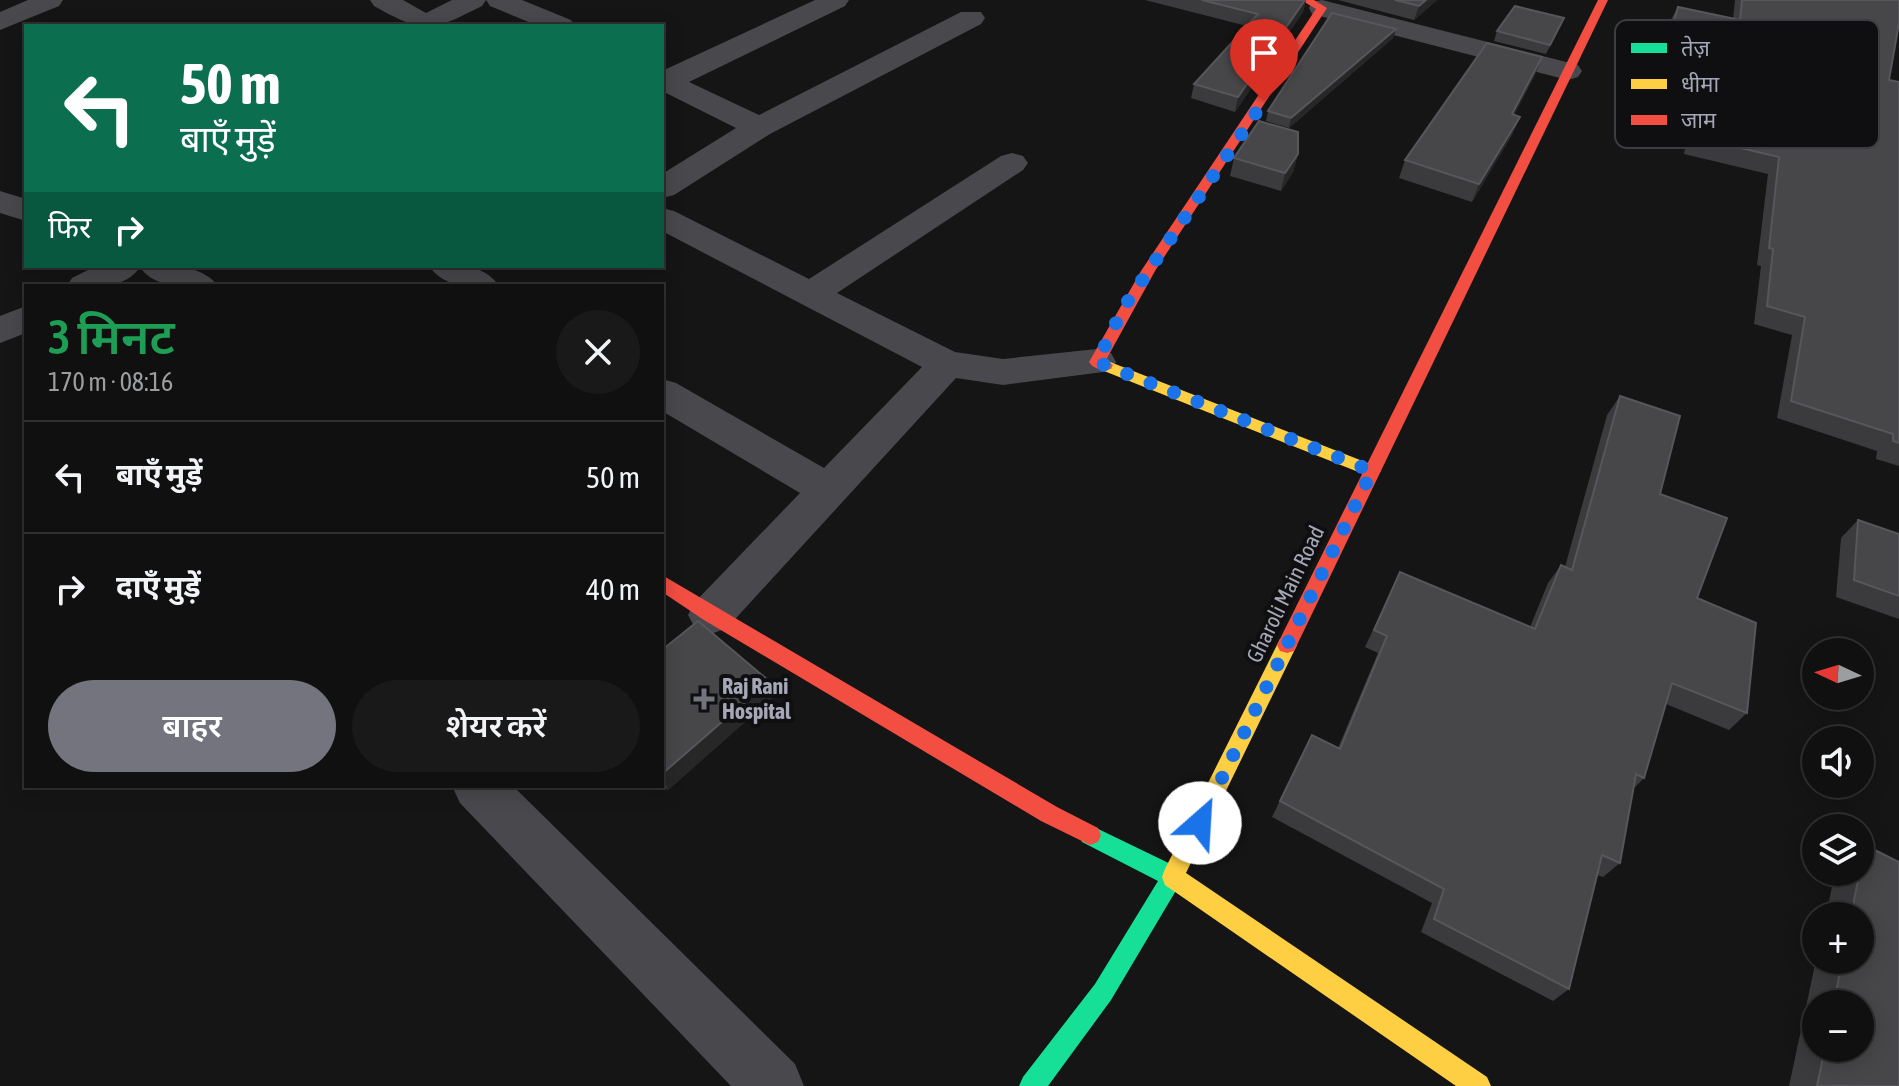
<!DOCTYPE html>
<html lang="hi">
<meta charset="utf-8">
<style>
body{margin:0;font-family:"Asap Condensed","Noto Sans Devanagari",sans-serif;background:#191919;color:#f1f3f6;height:100vh;display:flex;flex-direction:column;font-size:30px;white-space:nowrap}
*{box-sizing:border-box;margin:0}
p{font-size:26px;color:#9c9d9f}
.icon{flex:none;width:44px;height:44px;fill:none;stroke:currentColor;stroke-width:2;stroke-linecap:round;stroke-linejoin:round}
.map{position:relative;flex:1;overflow:hidden}
.drawer{position:absolute;left:24px;top:284px;width:640px;height:504px;display:flex;flex-direction:column;background:#101010;border-radius:0px;box-shadow:0 4px 20px #0003,0 0 0 2px #303030}
.drawer>*{flex:none}
.top-card{position:absolute;left:24px;top:24px;width:640px;height:244px;border-radius:0px;box-shadow:0 4px 20px #0003,0 0 0 2px #303030;background:#0b6e4f;color:#fff;overflow:hidden}
.needle{width:52px;rotate:274deg}
.fabs{position:absolute;left:1802px;top:638px;display:grid;gap:16px}
.fabs a{display:grid;place-items:center;width:72px;height:72px;border-radius:50%;background:#101010;box-shadow:0 4px 20px #0003,0 0 0 2px #303030;font-size:40px}
.pin{position:absolute;display:grid;place-items:center;width:68px;height:68px;color:#fff;margin:-82px -34px;border-radius:50% 50% 50% 0;rotate:-45deg;box-shadow:0 0 8px #0007}
.pin .icon{rotate:45deg}
.me{position:absolute;width:88px;margin:-44px;rotate:26deg;stroke-linejoin:round;filter:drop-shadow(0 0 6px #0008)}
.turn{display:flex;align-items:center;gap:28px;height:168px;padding:0 24px;font-size:36px}
.turn .icon{width:104px;height:104px;stroke-width:2.5}
.turn b{display:block;font-size:56px;line-height:68px}
.then{display:flex;align-items:center;height:76px;padding:0 24px;background:#0003;gap:16px;font-size:30px}
.round{display:grid;place-items:center;flex:none;width:84px;height:84px;border-radius:42px;background:#191919}
.summary{display:flex;align-items:center;justify-content:space-between;height:136px;padding:0 24px}
h1{font-size:48px;font-weight:600;line-height:60px;color:#1e9e55}
.action{display:flex;gap:16px;margin-top:auto;padding:16px 24px}
.action a{flex:1;height:92px;border-radius:48px;background:#73747e;color:#fff;font-size:32px;font-weight:600;line-height:92px;text-align:center}
.action a+a{background:#191919;color:#f1f3f6}
ul{padding:0;list-style:none}
li{display:flex;align-items:center;gap:24px;height:112px;padding:0 24px;border-top:2px solid #303030}
li div{flex:1}
li b{display:block;font-size:30px}
li em{font-style:normal}
.map>svg:first-child{display:block}
</style>
<div class="map">
<svg width="1899" height="1086" viewBox="0 0 1899 1086">
<rect width="100%" height="100%" fill="#151515"/>
<g fill="none" stroke-linecap="round" stroke-linejoin="round">
<!-- street -->
<g fill="#49494d" fill-rule="evenodd">
<path d="M 28,0 L 63,0 L 59,6 L 0,30 L 0,12 Z"/>
<path d="M 370,0 L 403,0 L 426,13 L 452,0 L 522,0 L 571,20 L 575,26 L 538,26 L 490,6 L 486,0 L 482,6 C 430,32 426,35 374,6 Z"/>
<path d="M 815,0 L 849,0 L 845,6 L 689,82 L 759,115 L 961,12 L 981,12 L 985,18 L 981,24 L 770,134 L 674,195 L 662,198 L 662,174 L 736,128 L 662,91 L 662,71 Z"/>
<path d="M 1322,0 L 1578,65 L 1582,71 L 1578,77 L 1568,80 L 1312,14 L 1309,8 L 1312,2 Z"/>
<path d="M 1012,153 L 1023,156 L 1028,163 L 1023,170 L 837,293 L 955,352 L 1003,359 L 1097,349 L 1111,353 L 1116,362 L 1111,371 L 1003,385 L 956,378 L 727,628 L 711,634 L 695,628 L 688,615 L 695,602 L 800,493 L 662,411 L 662,379 L 676,383 L 824,468 L 922,367 L 662,231 L 662,208 L 674,211 L 809,279 L 1001,156 Z"/>
<path d="M 0,191 L 26,199 L 26,221 L 0,213 Z"/>
<path d="M 96,266 C 128,266 198,256 218,286 C 192,286 156,291 140,267 C 124,291 92,286 67,286 L 72,278 Z"/>
<path d="M 429,266 C 455,266 483,262 499,286 C 473,286 446,290 429,266 Z"/>
<path d="M 26,306 L 26,333 L 0,343 L 0,316 Z"/>
<path d="M 452,786 L 513,786 L 795,1064 L 804,1086 L 731,1086 L 460,803 Z"/>
</g>
<!-- fast -->
<path fill="#16e098" fill-rule="evenodd" d="M 1090,825 L 1181,869 L 1184,877 L 1111,1000 L 1048,1086 L 1019,1086 L 1023,1077 L 1095,984 L 1158,881 L 1082,842 L 1079,835 L 1082,828 Z"/>
<!-- slow -->
<g fill="#ffcf43" fill-rule="evenodd">
<path d="M 1105,360 L 1378,467 L 1381,471 L 1372,477 L 1366,475 L 1099,369 L 1097,365 L 1099,361 Z"/>
<path d="M 1287,637 L 1294,639 L 1297,645 L 1186,873 L 1487,1077 L 1491,1086 L 1456,1086 L 1165,885 L 1162,877 L 1165,869 L 1280,639 Z"/>
</g>
<!-- jam -->
<g fill="#f24e42" fill-rule="evenodd">
<path d="M 1301,0 L 1314,0 L 1327,8 L 1155,271 L 1106,360 L 1113,365 L 1111,369 C 1103,371 1093,369 1089,362 L 1141,271 L 1316,9 Z"/>
<path d="M 1598,0 L 1608,0 L 1297,645 L 1294,651 L 1287,653 L 1280,651 L 1277,645 Z"/>
<path d="M 662,575 L 1057,807 L 1098,828 L 1101,835 L 1098,842 L 1090,845 L 1041,821 L 704,620 L 662,592 Z"/>
</g>
</g>
<!-- wall -->
<g fill="#3b3b3d" fill-rule="evenodd">
<path d="M 1145,0 L 1306,0 L 1303,12 L 1235,112 L 1191,98 L 1194,84 L 1247,26 Z"/>
<path d="M 1338,0 L 1437,0 L 1414,20 Z"/>
<path d="M 1735,0 L 1899,0 L 1889,80 L 1899,82 L 1899,466 L 1876,459 L 1877,451 L 1777,418 L 1792,335 L 1754,324 L 1761,266 L 1757,265 L 1768,174 L 1684,154 L 1690,124 L 1643,112 L 1669,23 L 1678,7 L 1733,19 Z"/>
<path d="M 1564,18 L 1546,54 L 1494,41 L 1497,31 Z"/>
<path d="M 1396,29 L 1393,38 L 1289,128 L 1266,121 L 1268,111 Z"/>
<path d="M 1535,75 L 1514,115 L 1520,117 L 1512,135 L 1472,202 L 1399,178 L 1405,160 Z"/>
<path d="M 1298,154 L 1293,172 L 1281,191 L 1230,176 L 1234,158 Z"/>
<path d="M 1620,396 L 1660,494 L 1697,598 L 1747,713 L 1729,730 L 1666,704 L 1644,778 L 1633,789 L 1620,863 L 1603,877 L 1597,875 L 1569,989 L 1553,1001 L 1421,932 L 1432,903 L 1272,817 L 1312,735 L 1338,748 L 1378,653 L 1365,647 L 1400,572 L 1530,627 L 1548,583 L 1561,565 L 1565,567 L 1607,415 Z"/>
<path d="M 1858,520 L 1899,534 L 1899,619 L 1836,597 L 1841,538 Z"/>
<path d="M 662,650 L 773,697 L 668,790 L 662,785 Z"/>
<path d="M 1865,845 L 1899,1086 L 1789,1086 L 1816,960 L 1860,960 L 1860,916 L 1826,916 L 1835,872 L 1860,872 L 1860,848 ZM 1816,1004 L 1860,1004 L 1860,1048 L 1816,1048 Z"/>
</g>
<!-- shaded-wall -->
<g fill="#272728">
<path d="M 1305,0 L 1306,0 L 1303,12 L 1235,112 L 1238,97 Z"/>
<path d="M 1426,0 L 1437,0 L 1414,20 L 1419,6 Z"/>
<path d="M 1396,29 L 1393,38 L 1289,128 L 1291,118 Z"/>
<path d="M 1542,57 L 1535,75 L 1505,132 L 1512,114 Z"/>
<path d="M 1520,117 L 1512,135 L 1472,202 L 1479,184 Z"/>
<path d="M 1298,154 L 1293,172 L 1281,191 L 1285,173 Z"/>
<path d="M 769,681 L 773,697 L 668,790 L 662,774 Z"/>
</g>
<!-- building -->
<g fill="#47474a" stroke="#56565b" stroke-width="2">
<path d="M 1202,0 L 1305,0 L 1238,97 L 1194,84 L 1258,14 Z"/>
<path d="M 1395,0 L 1426,0 L 1419,6 Z"/>
<path d="M 1742,0 L 1899,0 L 1899,23 L 1889,80 L 1899,82 L 1899,443 L 1893,441 L 1893,434 L 1791,401 L 1805,317 L 1767,306 L 1773,249 L 1769,248 L 1779,157 L 1694,137 L 1700,107 L 1652,95 L 1678,7 L 1740,20 Z"/>
<path d="M 1515,6 L 1564,18 L 1550,45 L 1497,31 Z"/>
<path d="M 1332,13 L 1396,29 L 1291,118 L 1268,111 Z"/>
<path d="M 1487,43 L 1542,57 L 1512,114 L 1520,117 L 1479,184 L 1405,160 Z"/>
<path d="M 1259,121 L 1298,132 L 1298,154 L 1285,173 L 1234,158 Z"/>
<path d="M 1620,396 L 1680,416 L 1660,494 L 1727,518 L 1697,598 L 1756,623 L 1747,713 L 1672,683 L 1644,778 L 1636,774 L 1620,863 L 1602,855 L 1569,989 L 1434,919 L 1444,889 L 1280,801 L 1312,735 L 1340,749 L 1387,636 L 1374,630 L 1400,572 L 1535,629 L 1561,565 L 1572,570 Z"/>
<path d="M 1858,520 L 1899,534 L 1899,596 L 1854,580 Z"/>
<path d="M 698,621 L 769,681 L 662,774 L 662,650 Z"/>
<path d="M 1865,845 L 1899,862 L 1899,1086 L 1817,1086 L 1825,1048 L 1860,1048 L 1860,1004 L 1834,1004 L 1842,960 L 1860,960 L 1860,916 L 1851,916 Z"/>
</g>
<g fill="none" stroke-linecap="round" stroke-linejoin="round">
<!-- route -->
<path stroke="#1a73e8" stroke-width="14" stroke-dasharray="0 25.2" d="M 1200,823 L 1372,471 L 1097,362 L 1124,307 L 1264,101"/>
</g>
<!-- markers -->
<path fill="#73747e" stroke="#0f0f11" stroke-width="3" d="M700 687h8v8h8v8h-8v8h-8v-8h-8v-8h8z"/>
<g text-anchor="middle" dominant-baseline="central" stroke-width="8" stroke-linejoin="round" paint-order="stroke">
<!-- street labels -->
<g font-size="22" fill="#a6a7b6" stroke="#0f0f11">
<text transform="translate(1285 594) rotate(-64)">Gharoli Main Road</text>
</g>
<!-- poi labels -->
<g font-size="22" font-weight="bold" fill="#a6a7b6" stroke="#0f0f11" text-anchor="start">
<text x="722" y="686">Raj Rani<tspan x="722" dy="25">Hospital</tspan></text>
</g>
</g>
<!-- legend -->
<rect x="1615" y="20" width="264" height="128" rx="12" fill="#0f0f11" stroke="#3c3d43" stroke-width="2"/>
<rect x="1631" y="43" width="36" height="10" fill="#16e098"/>
<rect x="1631" y="79" width="36" height="10" fill="#ffcf43"/>
<rect x="1631" y="115" width="36" height="10" fill="#f24e42"/>
<g font-size="22" fill="#a6a7b6">
<text x="1681" y="56">तेज़</text>
<text x="1681" y="92">धीमा</text>
<text x="1681" y="128">जाम</text>
</g>
</svg>
<div class="fabs">
<a><svg class="needle" viewBox="-14 -14 28 28"><path d="M0-13l5 13h-10z" fill="#e53935"/><path d="M0 13l5-13h-10z" fill="#9c9d9f"/></svg></a>
<a><svg class="icon" aria-label="sound" viewBox="0 0 24 24"><path d="M4 9h4l5-4v14l-5-4H4zM17 9q2 3 0 6"/></svg></a>
<a><svg class="icon" aria-label="layers" viewBox="0 0 24 24"><path d="M12 4l9 5-9 5-9-5zM3 14l9 5 9-5"/></svg></a>
<a>+</a>
<a>−</a>
</div>
<div class="pin" style="left:1264px;top:101px;background:#d93025"><svg class="icon" aria-label="arrive" viewBox="0 0 24 24"><path d="M6 21V4h12l-3 4 3 4H6"/></svg></div>
<svg class="me" style="left:1200px;top:823px" viewBox="-20 -20 40 40"><circle r="19" fill="#fff"/><path d="M0-13L10 11 0 6-10 11z" fill="#1a73e8"/></svg>
<div class="top-card">
<div class="turn"><svg class="icon" aria-label="left" viewBox="0 0 24 24"><path d="M17 20v-9H6M10 6l-5 5 5 5"/></svg><div><b>50 m</b>बाएँ मुड़ें</div></div>
<div class="then">फिर<svg class="icon" aria-label="right" viewBox="0 0 24 24"><path d="M7 20v-9h11M14 6l5 5-5 5"/></svg></div>
</div>
<section class="drawer">
<div class="summary"><div><h1>3 मिनट</h1><p>170 m · 08:16</p></div><a class="round"><svg class="icon" aria-label="close" viewBox="0 0 24 24"><path d="M6 6l12 12M18 6L6 18"/></svg></a></div>
<ul>
<li><svg class="icon" aria-label="left" viewBox="0 0 24 24"><path d="M17 20v-9H6M10 6l-5 5 5 5"/></svg><div><b>बाएँ मुड़ें</b></div><em>50 m</em></li>
<li><svg class="icon" aria-label="right" viewBox="0 0 24 24"><path d="M7 20v-9h11M14 6l5 5-5 5"/></svg><div><b>दाएँ मुड़ें</b></div><em>40 m</em></li>
</ul>
<div class="action"><a>बाहर</a><a>शेयर करें</a></div>
</section>
</div>
